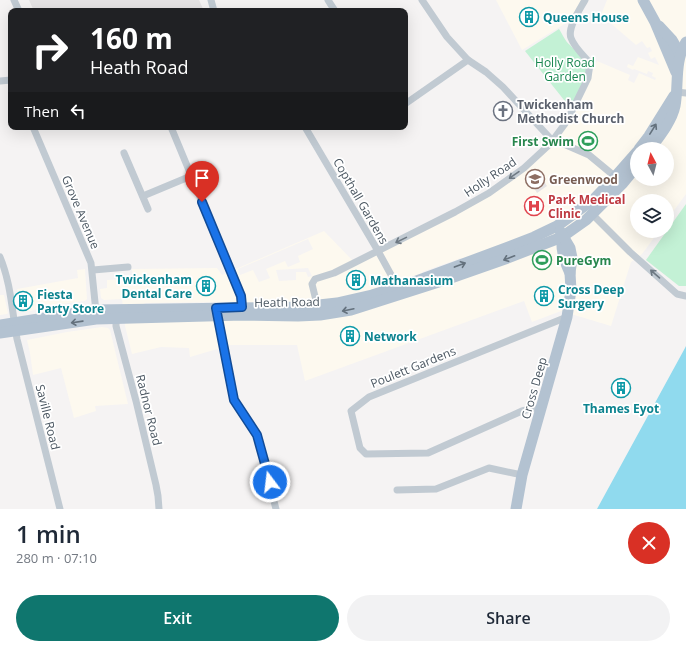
<!DOCTYPE html>
<meta charset="utf-8">
<style>
body{margin:0;font-family:"Open Sans",sans-serif;background:#f2f2f3;color:#1f2937;height:100vh;display:flex;flex-direction:column;font-size:15px;white-space:nowrap}
*{box-sizing:border-box;margin:0}
p{font-size:13px;color:#747a83}
.icon{flex:none;width:22px;height:22px;fill:none;stroke:currentColor;stroke-width:2;stroke-linecap:round;stroke-linejoin:round}
.map{position:relative;height:509px;overflow:hidden}
.side{display:flex;flex-direction:column;background:#fff;flex:1}
.side>*{flex:none}
.top-card{position:absolute;left:8px;top:8px;width:400px;height:122px;border-radius:8px;box-shadow:0 4px 16px #0002;background:#202124;color:#fff;overflow:hidden}
.needle{width:26px;rotate:353deg}
.fabs{position:absolute;left:630px;top:142px;display:grid;gap:8px}
.fabs a{display:grid;place-items:center;width:44px;height:44px;border-radius:50%;background:#fff;box-shadow:0 4px 16px #0002;font-size:20px}
.pin{position:absolute;display:grid;place-items:center;width:34px;height:34px;color:#fff;margin:-41px -17px;border-radius:50% 50% 50% 0;rotate:-45deg;box-shadow:0 0 4px #0007}
.pin .icon{rotate:45deg}
.me{position:absolute;width:44px;margin:-22px;rotate:345deg;stroke-linejoin:round;filter:drop-shadow(0 0 3px #0008)}
.turn{display:flex;align-items:center;gap:14px;height:84px;padding:0 16px;font-size:18px}
.turn .icon{width:52px;height:52px;stroke-width:2.5}
.turn b{display:block;font-size:28px;line-height:34px}
.then{display:flex;align-items:center;height:38px;padding:0 16px;background:#0003;gap:8px;font-size:15px}
.round{display:grid;place-items:center;flex:none;width:42px;height:42px;border-radius:21px;background:#f2f2f3}
.overview{display:flex;align-items:center;justify-content:space-between;height:68px;padding:0 16px}
h1{font-size:24px;font-weight:600;line-height:30px}
.primary-button{display:flex;gap:8px;margin-top:auto;padding:8px 16px}
.primary-button a{flex:1;height:46px;border-radius:24px;background:#0f766e;color:#fff;font-size:16px;font-weight:600;line-height:46px;text-align:center}
.primary-button a+a{background:#f2f2f3;color:#1f2937}
.map>svg:first-child{display:block}
</style>
<div class="map">
<svg width="686" height="509" viewBox="0 0 686 509">
<rect width="100%" height="100%" fill="#f5f3f3"/>
<!-- commercial -->
<g fill="#fdf9ef" fill-rule="evenodd">
<path d="M 496,0 L 585,0 L 571,20 L 522,50 Z"/>
<path d="M 607,0 L 686,0 L 686,194 L 667,220 L 667,201 L 637,201 L 637,231 L 659,231 L 642,254 L 631,262 L 611,326 L 561,311 L 532,322 L 524,301 L 305,381 L 297,345 L 231,345 L 190,357 L 189,348 L 161,347 L 132,354 L 125,326 L 122,299 L 104,300 L 101,298 L 100,289 L 107,288 L 107,280 L 133,279 L 132,269 L 217,268 L 222,275 L 324,231 L 354,262 L 490,191 L 551,142 L 576,110 L 597,61 L 630,75 L 628,80 L 634,83 L 639,73 L 655,80 L 656,78 L 652,76 L 653,73 L 648,71 L 647,74 L 634,69 L 633,70 L 627,67 L 628,64 L 633,66 L 638,57 L 659,65 L 655,57 L 651,59 L 648,53 L 652,51 L 650,47 L 647,48 L 642,41 L 636,45 L 601,15 ZM 637,149 L 667,149 L 667,179 L 637,179 ZM 308,239 L 313,249 L 298,256 L 300,262 L 288,267 L 285,261 L 266,269 L 270,278 L 259,282 L 253,270 L 240,275 L 238,269 ZM 461,258 L 462,260 L 423,275 L 422,272 ZM 308,268 L 312,276 L 308,277 L 306,272 L 296,272 L 296,280 L 279,281 L 276,270 ZM 226,302 L 226,304 L 144,305 L 145,303 Z"/>
<path d="M 85,269 L 87,299 L 85,301 L 61,304 L 25,312 L 21,310 L 17,289 L 78,278 L 77,270 Z"/>
<path d="M 0,295 L 4,295 L 8,313 L 7,314 L 0,315 Z"/>
<path d="M 102,327 L 108,328 L 110,330 L 128,404 L 95,406 L 96,411 L 74,418 L 61,368 L 33,375 L 30,353 L 27,340 L 67,332 Z"/>
</g>
<!-- education -->
<g fill="#e6e4e5">
<path d="M 29,0 L 199,0 L 204,11 L 34,11 Z"/>
<path d="M 536,170 L 547,186 L 537,193 L 527,176 Z"/>
</g>
<!-- green -->
<g fill="#c3f1d5">
<path d="M 559,29 C 563,35 565,41 570,45 C 574,50 579,53 583,58 C 593,70 577,98 572,110 L 525,51 Z"/>
<path d="M 686,204 L 686,286 L 679,286 L 646,260 Z"/>
</g>
<!-- water -->
<path fill="#90daee" d="M 686,346 L 686,509 L 597,509 L 685,348 Z"/>
<g fill="none" stroke-linecap="round" stroke-linejoin="round">
<!-- minor -->
<g stroke="#c1cad2" stroke-width="7">
<path d="M 14,0 L 19,11"/>
<path d="M 211,0 L 214,11"/>
<path d="M 328,0 L 335,11"/>
<path d="M 422,0 L 447,37 L 468,60 L 486,72 L 503,87 L 550,138 L 589,155 L 618,179"/>
<path d="M 0,81 L 11,80"/>
<path d="M 676,92 L 686,93"/>
<path d="M 405,104 L 468,60"/>
<path d="M 33,127 L 91,263 L 96,312"/>
<path d="M 171,127 L 227,262 L 241,296 L 242,307"/>
<path d="M 305,127 L 378,251 L 395,282 L 398,290"/>
<path d="M 124,153 L 148,209"/>
<path d="M 143,196 L 191,176"/>
<path d="M 592,214 L 630,252 L 677,294 L 686,296"/>
<path d="M 0,257 C 11,283 12,312 17,339 L 60,509"/>
<path d="M 93,270 L 128,267"/>
<path d="M 318,309 L 312,284 L 315,279 L 334,273 L 455,212 L 489,193 L 524,168 L 550,144 L 567,121 L 588,78 L 590,63 C 584,56 574,47 571,38 C 567,28 580,9 585,0"/>
<path d="M 217,312 L 234,399 L 257,435 L 276,509"/>
<path d="M 116,316 L 116,326 L 136,401 L 156,485 L 158,496 L 159,509"/>
<path d="M 542,409 L 534,408 L 522,411 L 428,453 L 366,454 L 360,448 L 351,411 L 369,397 L 567,317"/>
<path d="M 397,490 L 436,489 L 489,468 L 522,475"/>
</g>
<!-- primary -->
<g stroke="#b3c2d1" stroke-width="11">
<path d="M 643,0 L 655,22 L 676,72"/>
<path d="M 659,26 L 672,40 L 680,54"/>
<path d="M 639,149 L 649,136 L 674,96"/>
<path d="M 650,149 C 659,137 672,121 675,106 C 679,84 674,62 686,42"/>
<path d="M 562,237 C 561,251 564,260 570,273"/>
<path d="M 0,325 L 95,310 L 301,307 L 337,303 L 372,295 L 414,282 L 506,248 L 534,237 L 557,226 L 594,199 L 615,177 L 637,152"/>
<path d="M 0,333 L 96,319 L 243,315 L 298,316 L 320,315 L 351,310 L 448,279 L 505,259 L 562,237 L 586,220 L 623,183 L 637,166"/>
<path d="M 516,509 L 522,475 L 567,317 L 571,290 L 570,273 L 572,258 L 570,248 L 560,231"/>
</g>
</g>
<!-- one-way arrows -->
<defs><path id="oneway-shaft" d="M-6 0H5M1.5-3L5.5 0L1.5 3" fill="none" stroke-width="1.6" stroke-linecap="round" stroke-linejoin="round"/></defs>
<g stroke="#64717d">
<use href="#oneway-shaft" transform="translate(653 129) rotate(-58)"/>
<use href="#oneway-shaft" transform="translate(509 258) rotate(159)"/>
<use href="#oneway-shaft" transform="translate(460 265) rotate(-20)"/>
<use href="#oneway-shaft" transform="translate(348 310) rotate(168)"/>
<use href="#oneway-shaft" transform="translate(77 322) rotate(172)"/>
</g>
<g stroke="#6e7983">
<use href="#oneway-shaft" transform="translate(514 175) rotate(145)"/>
<use href="#oneway-shaft" transform="translate(401 240) rotate(154)"/>
<use href="#oneway-shaft" transform="translate(655 274) rotate(-139)"/>
</g>
<g fill="none" stroke-linecap="round" stroke-linejoin="round">
<!-- route casing -->
<g stroke="#114b97" stroke-width="10">
<path id="route" d="M 202,202 L 241,296 L 242,307 L 216,308 L 234,400 L 257,435 L 270,482"/>
</g>
<!-- route -->
<use href="#route" stroke="#1a73e8" stroke-width="7"/>
</g>
<!-- icons -->
<defs>
<g id="building-ring" transform="scale(1)"><circle r="9.5" fill="#fff" stroke="#0f9aa8" stroke-width="1.5"/><path d="M-4-6H4V6H1V3H-1V6H-4ZM-2.5-4.3h1.7v1.8h-1.7ZM.8-4.3h1.7v1.8H.8ZM-2.5-1h1.7V.8h-1.7ZM.8-1h1.7V.8H.8Z" fill="#0f9aa8"/></g>
<g id="church-ring" transform="scale(1)"><circle r="9.5" fill="#fff" stroke="#6b7280" stroke-width="1.5"/><path d="M-1.2-6h2.4v3.5h3.3v2.4h-3.3V6h-2.4V-.1h-3.3v-2.4h3.3Z" fill="#6b7280"/></g>
<g id="stadium-ring" transform="scale(1)"><circle r="9.5" fill="#fff" stroke="#2e9e5b" stroke-width="1.5"/><path d="M0-5a6.5 5 0 1 0 0 10a6.5 5 0 1 0 0-10ZM-3.5-1.8h7v3.6h-7Z" fill="#2e9e5b"/></g>
<g id="school-ring" transform="scale(1)"><circle r="9.5" fill="#fff" stroke="#8d6e63" stroke-width="1.5"/><path d="M0-5L7-2L0 1L-7-2ZM-4 1L0 2.5L4 1V4Q0 6-4 4Z" fill="#8d6e63"/></g>
<g id="hospital-ring" transform="scale(1)"><circle r="9.5" fill="#fff" stroke="#e0444e" stroke-width="1.5"/><path d="M-5-5h3v3.5h4V-5h3V5h-3V1.5h-4V5h-3Z" fill="#e0444e"/></g>
</defs>
<g fill-rule="evenodd">
<use href="#building-ring" x="529" y="17"/>
<use href="#church-ring" x="503" y="111"/>
<use href="#stadium-ring" x="588" y="141"/>
<use href="#school-ring" x="535" y="179"/>
<use href="#hospital-ring" x="534" y="206"/>
<use href="#stadium-ring" x="542" y="260"/>
<use href="#building-ring" x="356" y="280"/>
<use href="#building-ring" x="206" y="286"/>
<use href="#building-ring" x="544" y="296"/>
<use href="#building-ring" x="23" y="301"/>
<use href="#building-ring" x="350" y="336"/>
<use href="#building-ring" x="621" y="388"/>
</g>
<g text-anchor="middle" dominant-baseline="central" stroke-width="3.5" stroke-linejoin="round" paint-order="stroke">
<!-- culture labels -->
<g font-size="12" font-weight="bold" fill="#0d838f" stroke="#fff" text-anchor="start">
<text x="543" y="17">Queens House</text>
<text x="192" y="279" text-anchor="end">Twickenham<tspan x="192" dy="14">Dental Care</tspan></text>
<text x="370" y="280">Mathanasium</text>
<text x="558" y="289">Cross Deep<tspan x="558" dy="14">Surgery</tspan></text>
<text x="37" y="294">Fiesta<tspan x="37" dy="14">Party Store</tspan></text>
<text x="364" y="336">Network</text>
<text x="621" y="408" text-anchor="middle">Thames Eyot</text>
</g>
<!-- park labels -->
<g font-size="12" fill="#17864f" stroke="#fff">
<text x="565" y="62">Holly Road<tspan x="565" dy="14">Garden</tspan></text>
</g>
<!-- worship labels -->
<g font-size="12" font-weight="bold" fill="#5b616d" stroke="#fff" text-anchor="start">
<text x="517" y="104">Twickenham<tspan x="517" dy="14">Methodist Church</tspan></text>
</g>
<!-- leisure labels -->
<g font-size="12" font-weight="bold" fill="#27864d" stroke="#fff" text-anchor="end">
<text x="574" y="141">First Swim</text>
<text x="556" y="260" text-anchor="start">PureGym</text>
</g>
<!-- street labels -->
<g font-size="12" fill="#4a5661" stroke="#fff">
<text transform="translate(490 177) rotate(-34)">Holly Road</text>
<text transform="translate(361 201) rotate(60)">Copthall Gardens</text>
<text transform="translate(81 212) rotate(67)">Grove Avenue</text>
<text transform="translate(287 302) rotate(-1)">Heath Road</text>
<text transform="translate(413 367) rotate(-22)">Poulett Gardens</text>
<text transform="translate(534 388) rotate(-74)">Cross Deep</text>
<text transform="translate(149 410) rotate(76)">Radnor Road</text>
<text transform="translate(48 417) rotate(76)">Saville Road</text>
</g>
<!-- education labels -->
<g font-size="12" font-weight="bold" fill="#785e54" stroke="#fff" text-anchor="start">
<text x="549" y="179">Greenwood</text>
</g>
<!-- health labels -->
<g font-size="12" font-weight="bold" fill="#be3a42" stroke="#fff" text-anchor="start">
<text x="548" y="199">Park Medical<tspan x="548" dy="14">Clinic</tspan></text>
</g>
</g>
</svg>
<div class="fabs">
<a><svg class="needle" viewBox="-14 -14 28 28"><path d="M0-13l5 13h-10z" fill="#e53935"/><path d="M0 13l5-13h-10z" fill="#747a83"/></svg></a>
<a><svg class="icon" aria-label="layers" viewBox="0 0 24 24"><path d="M12 4l9 5-9 5-9-5zM3 14l9 5 9-5"/></svg></a>
</div>
<div class="pin" style="left:202px;top:202px;background:#d93025"><svg class="icon" aria-label="arrive" viewBox="0 0 24 24"><path d="M6 21V4h12l-3 4 3 4H6"/></svg></div>
<svg class="me" style="left:270px;top:482px" viewBox="-20 -20 40 40"><circle r="17" fill="#1a73e8" stroke="#fff" stroke-width="3"/><path d="M0-11L8 9 0 5-8 9z" fill="#fff"/></svg>
<div class="top-card">
<div class="turn"><svg class="icon" aria-label="right" viewBox="0 0 24 24"><path d="M7 20v-9h11M14 6l5 5-5 5"/></svg><div><b>160 m</b>Heath Road</div></div>
<div class="then">Then<svg class="icon" aria-label="left" viewBox="0 0 24 24"><path d="M17 20v-9H6M10 6l-5 5 5 5"/></svg></div>
</div>
</div>
<section class="side">
<div class="overview"><div><h1>1 min</h1><p>280 m · 07:10</p></div><a class="round" style="background:#d93025;color:#fff"><svg class="icon" aria-label="close" viewBox="0 0 24 24"><path d="M6 6l12 12M18 6L6 18"/></svg></a></div>
<div class="primary-button"><a>Exit</a><a>Share</a></div>
</section>
